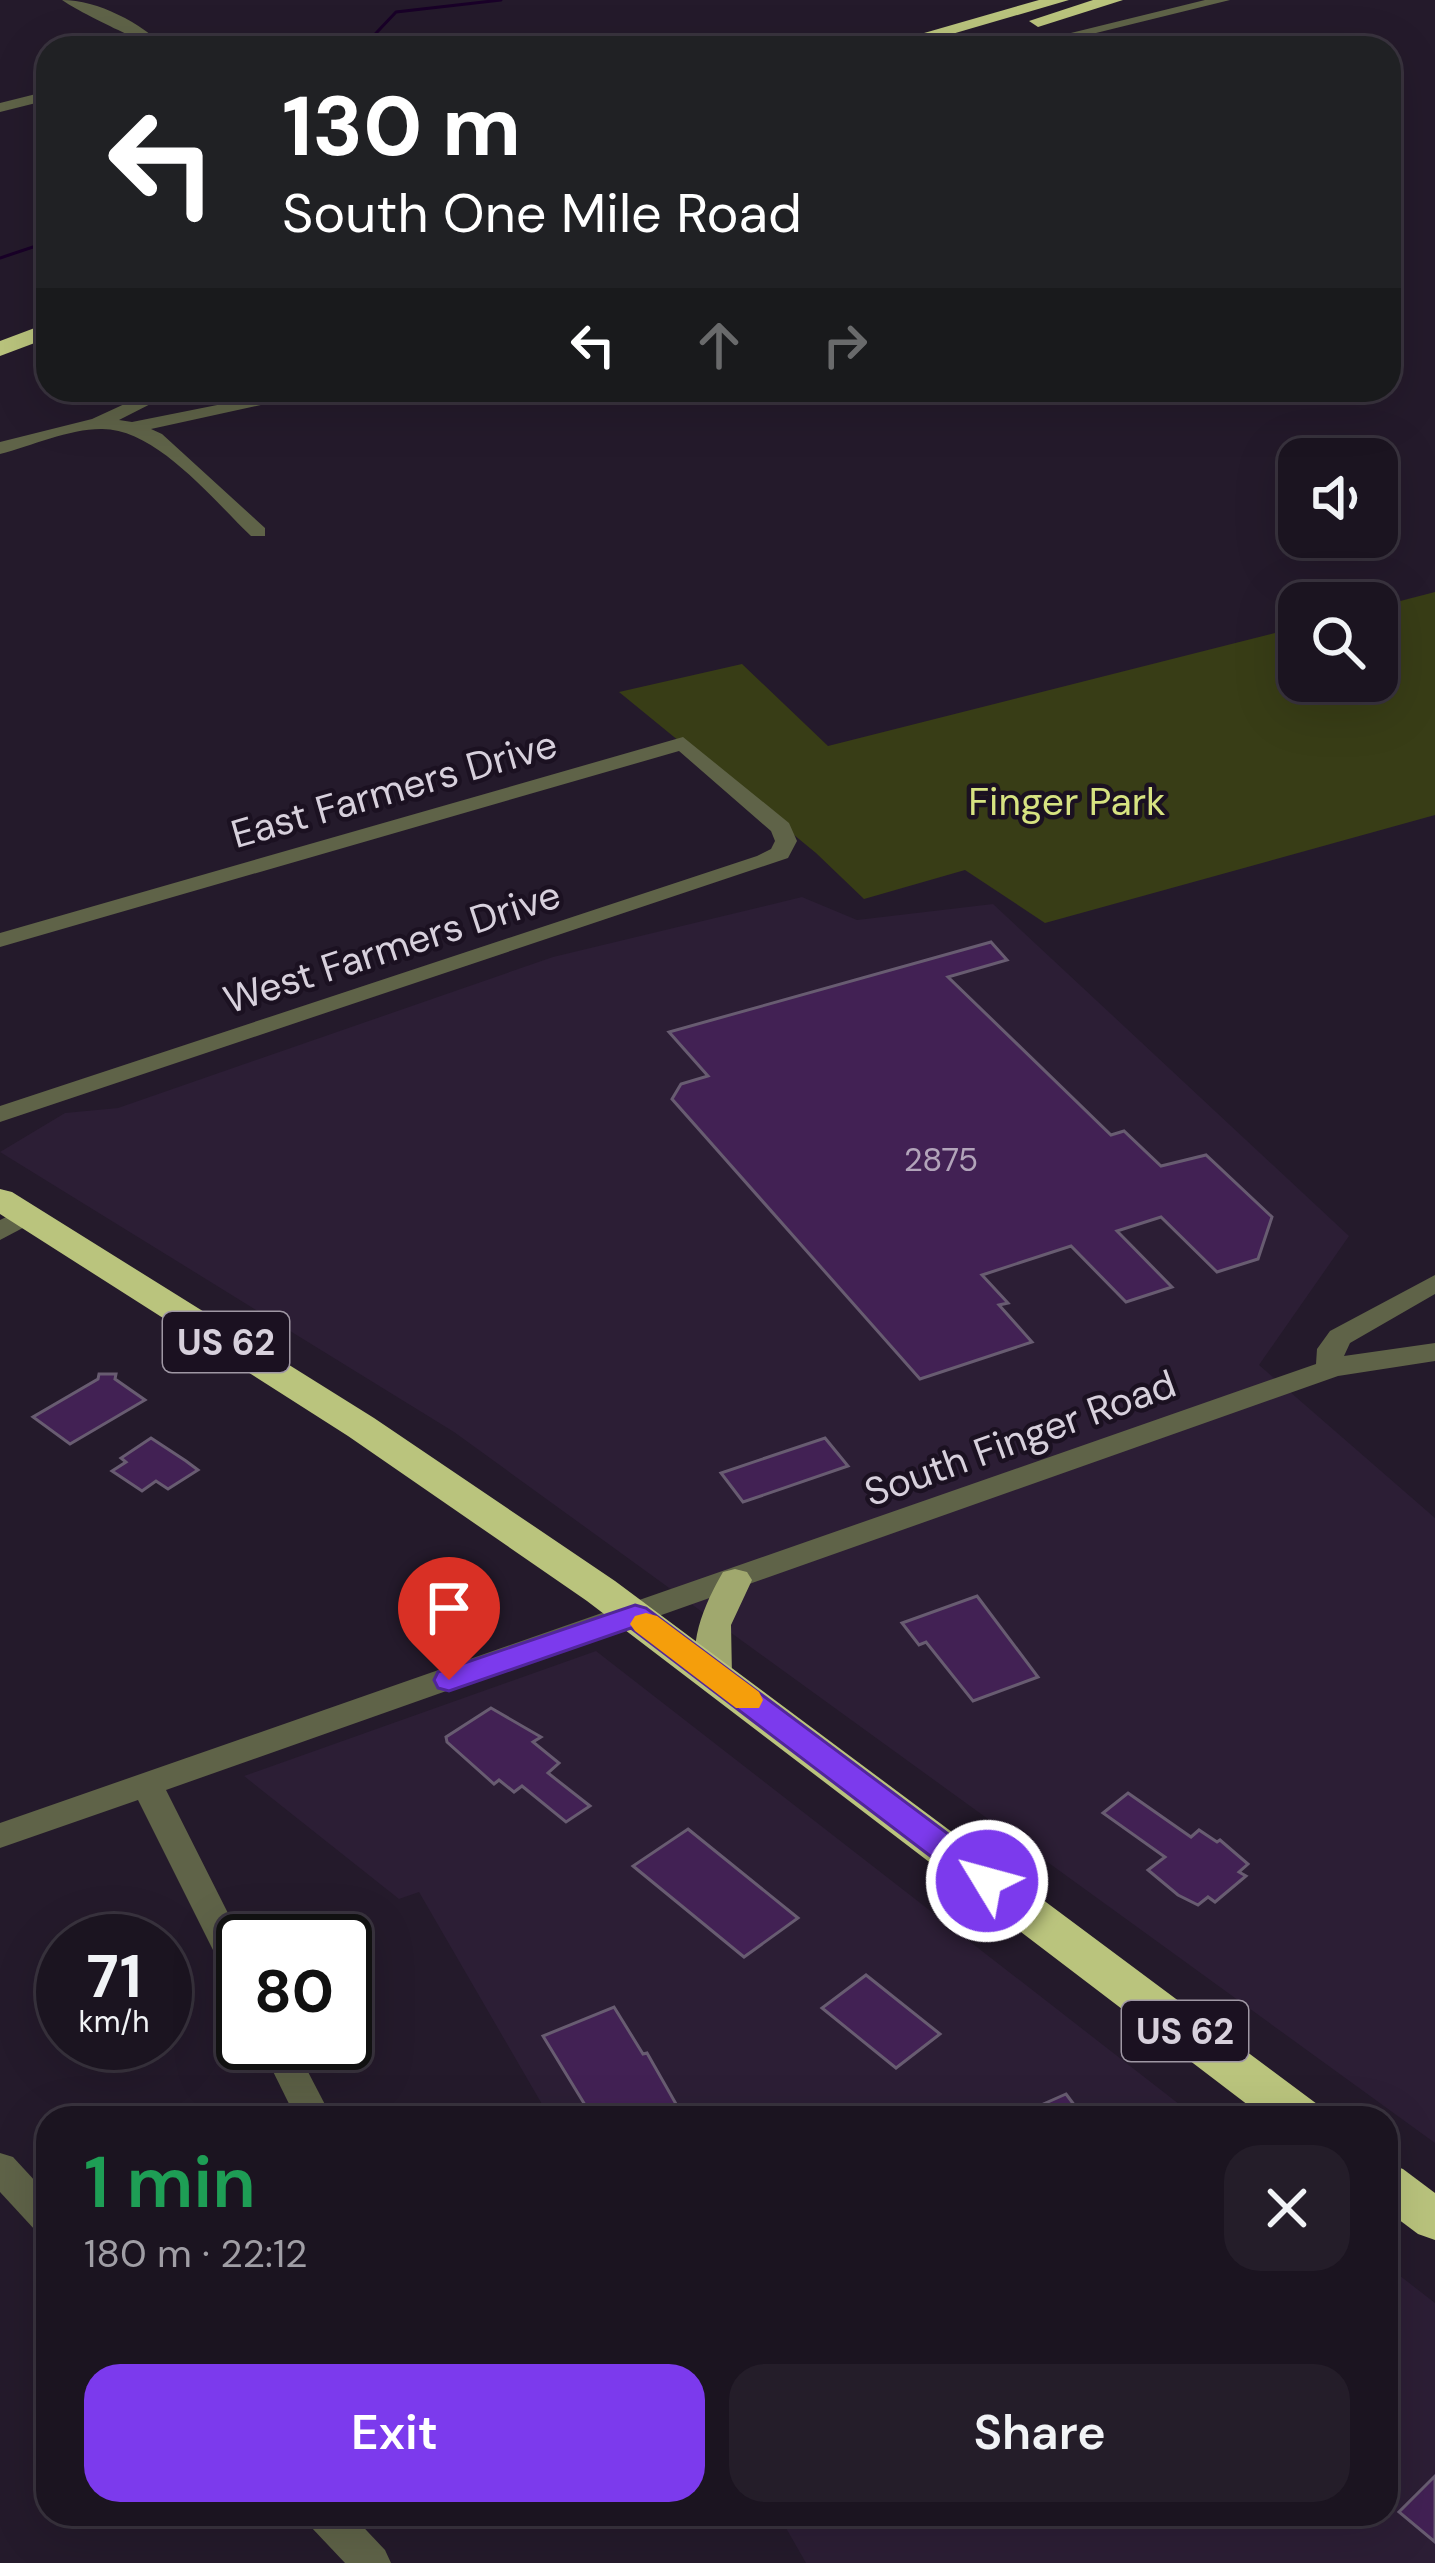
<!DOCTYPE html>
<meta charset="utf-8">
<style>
body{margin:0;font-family:"DM Sans",sans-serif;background:#241d29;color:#f1f3f6;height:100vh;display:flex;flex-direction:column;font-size:45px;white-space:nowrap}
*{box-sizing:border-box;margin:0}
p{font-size:39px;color:#a09ea5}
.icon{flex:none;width:66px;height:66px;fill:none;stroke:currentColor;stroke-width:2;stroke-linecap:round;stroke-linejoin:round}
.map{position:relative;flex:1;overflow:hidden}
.details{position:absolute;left:36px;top:2106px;width:1362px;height:420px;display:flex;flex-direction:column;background:#1b1420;border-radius:36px;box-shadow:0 12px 48px #0002,0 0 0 3px #39333e}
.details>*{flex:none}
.hud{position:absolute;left:36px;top:36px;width:1365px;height:366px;border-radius:36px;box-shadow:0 12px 48px #0002,0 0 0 3px #39333e;background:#202124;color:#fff;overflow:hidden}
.fabs{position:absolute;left:1278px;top:438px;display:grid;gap:24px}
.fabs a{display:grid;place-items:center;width:120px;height:120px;border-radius:24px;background:#1b1420;box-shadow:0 12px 48px #0002,0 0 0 3px #39333e;font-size:60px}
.speed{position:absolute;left:36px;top:1914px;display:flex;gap:24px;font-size:60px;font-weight:700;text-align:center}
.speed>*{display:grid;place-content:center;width:156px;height:156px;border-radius:50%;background:#1b1420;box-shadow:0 12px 48px #0002,0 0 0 3px #39333e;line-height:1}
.speed small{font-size:30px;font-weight:400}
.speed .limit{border:6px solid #111;border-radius:18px;background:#fff;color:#111}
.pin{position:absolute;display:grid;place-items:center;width:102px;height:102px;color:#fff;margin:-123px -51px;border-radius:50% 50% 50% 0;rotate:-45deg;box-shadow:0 0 12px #0007}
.pin .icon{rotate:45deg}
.me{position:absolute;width:132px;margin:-66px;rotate:307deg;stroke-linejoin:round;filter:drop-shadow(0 0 9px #0008)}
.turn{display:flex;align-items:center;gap:42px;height:252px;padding:0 48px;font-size:54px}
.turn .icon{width:156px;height:156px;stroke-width:2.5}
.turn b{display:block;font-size:84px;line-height:102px}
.lanes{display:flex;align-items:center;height:114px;padding:0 48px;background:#0003;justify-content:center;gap:60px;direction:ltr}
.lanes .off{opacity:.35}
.round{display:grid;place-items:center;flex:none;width:126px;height:126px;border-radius:36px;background:#241d29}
.head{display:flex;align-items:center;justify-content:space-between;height:204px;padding:0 48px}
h1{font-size:72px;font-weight:600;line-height:90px;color:#1e9e55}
.action{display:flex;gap:24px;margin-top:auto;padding:24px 48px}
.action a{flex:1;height:138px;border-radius:36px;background:#7c3aed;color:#fff;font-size:48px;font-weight:600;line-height:138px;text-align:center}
.action a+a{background:#241d29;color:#f1f3f6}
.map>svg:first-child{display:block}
</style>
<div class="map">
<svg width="1435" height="2563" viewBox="0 0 1435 2563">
<rect width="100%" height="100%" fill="#241a2b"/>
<!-- built -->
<g fill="#2c1e35">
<path d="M 802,897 L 857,920 L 993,904 L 1349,1236 L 1259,1365 L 1435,1518 L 1435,2143 L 454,1432 L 0,1152 L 65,1113 L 118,1108 L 553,957 Z"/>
<path d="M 596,1651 L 1197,2118 L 550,2118 L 419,1892 L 399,1899 L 244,1776 Z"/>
<path d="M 1386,2265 L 1435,2303 L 1435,2563 L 806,2563 L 778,2514 L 1386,2514 Z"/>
</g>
<!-- green -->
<path fill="#383d16" d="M 1435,592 L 1435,815 L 1045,923 L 965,870 L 864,899 L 816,853 L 619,692 L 742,664 L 828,746 L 1299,627 L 1299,681 L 1377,681 L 1377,607 Z"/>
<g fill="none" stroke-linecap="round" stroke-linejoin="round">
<!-- stream -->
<g stroke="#190028" stroke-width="3">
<path d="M 362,48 L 396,12 L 501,0"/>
<path d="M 0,258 L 48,242"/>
</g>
</g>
<!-- building -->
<g fill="#422154" stroke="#685c71" stroke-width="3">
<path d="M 991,942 L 1007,960 L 948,977 L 1111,1135 L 1124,1131 L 1161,1166 L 1206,1155 L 1272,1217 L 1258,1259 L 1217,1272 L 1161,1217 L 1117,1231 L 1172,1287 L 1126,1302 L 1071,1246 L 982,1275 L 1008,1303 L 999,1305 L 1032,1342 L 920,1379 L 672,1099 L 681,1084 L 708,1076 L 669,1032 Z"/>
<path d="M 99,1374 L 116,1374 L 115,1379 L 145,1400 L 70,1444 L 33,1417 L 98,1379 Z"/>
<path d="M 151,1438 L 186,1461 L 198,1470 L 168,1489 L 156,1481 L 142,1491 L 112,1471 L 126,1462 L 121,1458 Z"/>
<path d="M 825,1438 L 848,1466 L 743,1502 L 721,1473 Z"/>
<path d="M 977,1596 L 1038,1677 L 973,1701 L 926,1642 L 919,1645 L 902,1623 Z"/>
<path d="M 491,1708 L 541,1737 L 533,1742 L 559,1763 L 548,1773 L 590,1806 L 566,1822 L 522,1786 L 514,1792 L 499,1780 L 494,1784 L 447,1742 L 446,1737 Z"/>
<path d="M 1128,1793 L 1191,1837 L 1199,1830 L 1217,1842 L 1220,1840 L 1248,1864 L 1239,1872 L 1246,1876 L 1215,1902 L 1208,1897 L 1198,1905 L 1178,1895 L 1148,1870 L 1165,1857 L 1103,1813 Z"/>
<path d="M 688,1829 L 798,1918 L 744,1957 L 633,1866 Z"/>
<path d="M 866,1975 L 940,2034 L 896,2068 L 822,2008 Z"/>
<path d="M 614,2007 L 643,2054 L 647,2053 L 684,2118 L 593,2118 L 543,2036 Z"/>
<path d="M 1066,2094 L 1084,2118 L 1012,2118 Z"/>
<path d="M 1435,2476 L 1435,2542 L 1399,2512 Z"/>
</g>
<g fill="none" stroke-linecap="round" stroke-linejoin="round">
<!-- minor -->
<g fill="#5f6348" fill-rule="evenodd">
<path d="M 62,0 C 98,0 141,23 166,48 C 151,48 77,11 62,0 Z"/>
<path d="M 1205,0 L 1230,0 L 1035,48 L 1010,48 Z"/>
<path d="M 48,91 L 48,100 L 0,112 L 0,103 Z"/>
<path d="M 155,390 L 178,390 L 119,420 L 132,422 L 293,390 L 329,390 L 151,429 L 162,434 L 265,528 L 265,536 L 251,536 C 213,500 156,428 101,429 C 69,429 31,446 0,454 L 0,442 L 92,419 Z"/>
<path d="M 683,737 L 789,823 L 797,841 L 788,858 L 0,1122 L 0,1106 L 757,856 L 771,849 L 775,841 L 771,831 L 679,751 L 0,947 L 0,933 Z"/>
<path d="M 27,1207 L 40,1215 L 36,1221 L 0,1240 L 0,1220 Z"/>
<path d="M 1435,1275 L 1435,1294 L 1350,1343 L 1344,1356 L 1435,1343 L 1435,1361 L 1338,1376 L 166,1790 L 243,1943 L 243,1990 L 231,1986 L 138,1800 L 0,1848 L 0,1823 L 1316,1364 L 1317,1349 L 1330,1331 Z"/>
<path d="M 259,2043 L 293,2043 L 332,2118 L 296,2118 Z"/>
<path d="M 0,2153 L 13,2157 L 48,2195 L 48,2234 L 35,2230 L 0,2192 Z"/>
<path d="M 305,2514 L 351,2514 L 385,2550 L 391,2563 L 345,2563 L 311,2527 Z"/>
</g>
<!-- major -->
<path fill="#a0a86e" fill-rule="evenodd" d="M 735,1569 L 747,1572 L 752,1580 L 731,1625 L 732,1676 L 727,1685 L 703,1685 C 683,1650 705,1603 723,1572 Z"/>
<!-- highway -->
<g fill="#bac47d" fill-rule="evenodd">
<path d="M 1039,0 L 1069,0 L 904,48 L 872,48 Z"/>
<path d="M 1093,0 L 1123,0 L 1038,27 L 1029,21 Z"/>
<path d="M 48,323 L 48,338 L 0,356 L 0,341 Z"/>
<path d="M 0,1189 L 12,1192 L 374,1418 L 615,1581 L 1317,2104 L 1324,2118 L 1265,2118 L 587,1601 L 348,1436 L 0,1214 Z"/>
<path d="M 1386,2163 L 1403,2169 L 1435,2193 L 1435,2240 L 1418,2234 L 1386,2210 Z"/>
</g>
</g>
<!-- route -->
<path fill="#7c3aed" stroke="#51269a" stroke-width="3" d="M 635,1605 L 646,1608 L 999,1872 L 1003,1881 L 999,1890 L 987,1893 L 975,1890 L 631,1628 L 449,1691 L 438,1688 L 434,1680 L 438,1672 Z"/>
<!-- slow -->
<path fill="#f59e0b" d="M 646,1613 L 657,1616 L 759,1692 L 763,1700 L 759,1708 L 736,1708 L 635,1631 L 630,1624 L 635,1616 Z"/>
<g text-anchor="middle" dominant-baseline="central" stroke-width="9" stroke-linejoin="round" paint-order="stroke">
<!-- number labels -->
<g font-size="33" fill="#b2a4ba">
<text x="941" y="1159">2875</text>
</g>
<!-- shield labels -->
<g fill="#1b1121" stroke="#9f97a4" stroke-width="3">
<rect x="163" y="1312" width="126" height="60" rx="9"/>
<rect x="1122" y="2001" width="126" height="60" rx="9"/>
</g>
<g font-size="36" font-weight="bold" fill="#d7d0dc">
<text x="226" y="1342">US 62</text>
<text x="1185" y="2031">US 62</text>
</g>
<!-- street labels -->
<g font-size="39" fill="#d7d0dc" stroke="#1b1121">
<text transform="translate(394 789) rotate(-16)">East Farmers Drive</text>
<text transform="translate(392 947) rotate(-18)">West Farmers Drive</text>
<text transform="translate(1020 1438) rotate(-20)">South Finger Road</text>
</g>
<!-- park labels -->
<g font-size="39" fill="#d7e381" stroke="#1b1121">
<text x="1067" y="801">Finger Park</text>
</g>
</g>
</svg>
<div class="fabs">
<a><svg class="icon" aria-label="sound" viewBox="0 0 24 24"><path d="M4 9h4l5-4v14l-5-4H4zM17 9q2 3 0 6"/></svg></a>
<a><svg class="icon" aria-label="search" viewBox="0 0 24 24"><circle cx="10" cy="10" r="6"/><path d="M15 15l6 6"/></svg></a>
</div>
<div class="speed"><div>71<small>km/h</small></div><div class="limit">80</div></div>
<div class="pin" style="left:449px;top:1680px;background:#d93025"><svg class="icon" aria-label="arrive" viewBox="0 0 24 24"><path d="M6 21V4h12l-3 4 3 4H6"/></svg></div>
<svg class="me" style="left:987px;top:1881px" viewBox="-20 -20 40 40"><circle r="17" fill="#7c3aed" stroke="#fff" stroke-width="3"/><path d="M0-11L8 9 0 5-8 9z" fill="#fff"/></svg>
<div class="hud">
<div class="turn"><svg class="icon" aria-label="left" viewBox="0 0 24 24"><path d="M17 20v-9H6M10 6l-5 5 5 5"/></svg><div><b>130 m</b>South One Mile Road</div></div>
<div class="lanes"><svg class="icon" aria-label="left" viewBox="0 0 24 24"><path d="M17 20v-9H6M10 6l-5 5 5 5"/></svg><svg class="icon off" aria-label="ahead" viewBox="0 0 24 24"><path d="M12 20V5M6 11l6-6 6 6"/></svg><svg class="icon off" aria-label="right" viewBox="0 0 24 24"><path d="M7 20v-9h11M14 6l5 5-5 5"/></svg></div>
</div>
<section class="details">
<div class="head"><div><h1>1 min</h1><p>180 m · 22:12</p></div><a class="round"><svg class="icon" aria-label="close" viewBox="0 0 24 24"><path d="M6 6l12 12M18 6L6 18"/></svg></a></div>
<div class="action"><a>Exit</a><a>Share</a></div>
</section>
</div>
